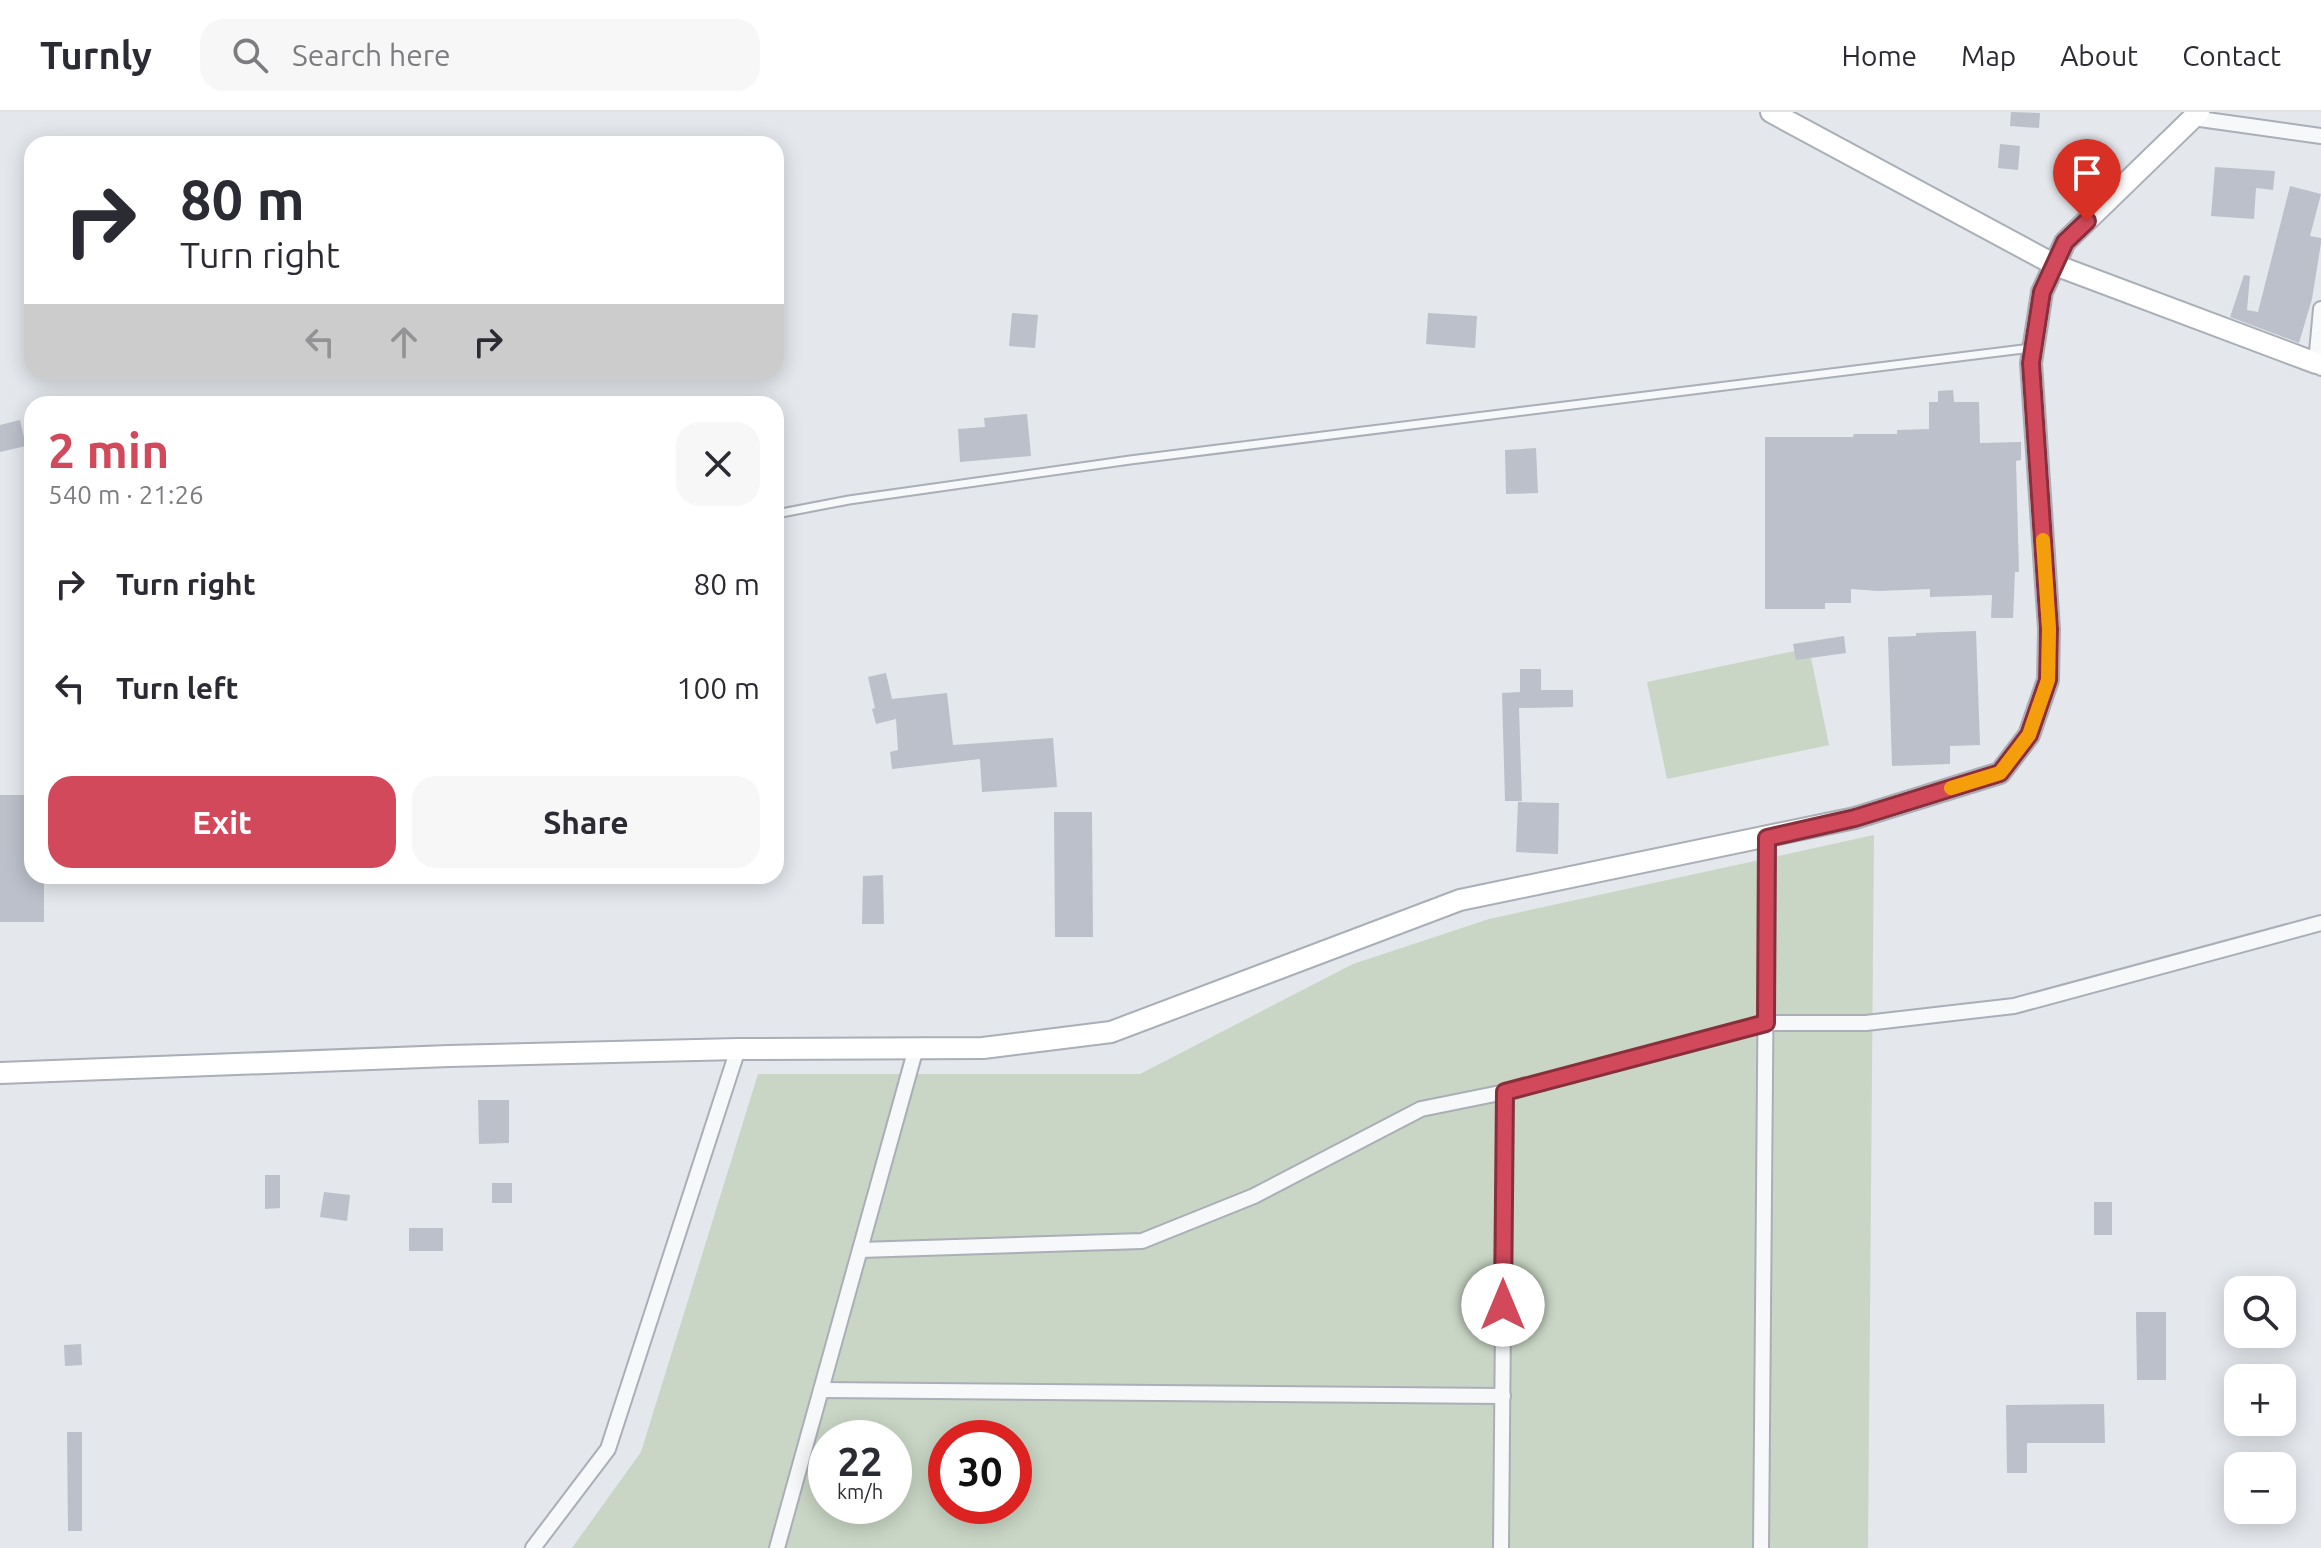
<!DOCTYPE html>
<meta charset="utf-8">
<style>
body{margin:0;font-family:Ubuntu,sans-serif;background:#f7f7f7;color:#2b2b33;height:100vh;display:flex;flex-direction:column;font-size:30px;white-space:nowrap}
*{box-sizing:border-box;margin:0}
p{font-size:26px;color:#7c7c81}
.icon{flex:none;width:44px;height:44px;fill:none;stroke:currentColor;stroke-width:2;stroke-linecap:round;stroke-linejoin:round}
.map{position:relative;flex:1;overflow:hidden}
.sheet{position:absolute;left:24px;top:284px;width:760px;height:488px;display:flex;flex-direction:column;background:#fff;border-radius:24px;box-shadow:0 4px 20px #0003}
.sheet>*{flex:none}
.banner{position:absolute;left:24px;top:24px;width:760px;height:244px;border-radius:24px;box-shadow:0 4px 20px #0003;background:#fff;color:#2b2b33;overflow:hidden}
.fabs{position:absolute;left:2224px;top:1164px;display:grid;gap:16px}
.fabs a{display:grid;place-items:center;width:72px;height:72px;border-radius:16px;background:#fff;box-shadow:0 4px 20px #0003;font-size:40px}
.speed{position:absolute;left:808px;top:1308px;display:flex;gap:16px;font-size:40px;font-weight:700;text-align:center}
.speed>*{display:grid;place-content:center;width:104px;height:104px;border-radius:50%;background:#fff;box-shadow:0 4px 20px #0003;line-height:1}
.speed small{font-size:20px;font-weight:400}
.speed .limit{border:12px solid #d22;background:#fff;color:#111}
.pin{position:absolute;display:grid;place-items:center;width:68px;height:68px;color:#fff;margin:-82px -34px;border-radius:50% 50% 50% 0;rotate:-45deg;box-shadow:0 0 8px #0007}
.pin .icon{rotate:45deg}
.me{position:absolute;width:88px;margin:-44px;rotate:0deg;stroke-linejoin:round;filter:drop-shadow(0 0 6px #0008)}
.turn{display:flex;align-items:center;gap:28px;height:168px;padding:0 24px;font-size:36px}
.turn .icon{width:104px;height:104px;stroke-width:2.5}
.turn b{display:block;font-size:56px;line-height:68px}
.lanes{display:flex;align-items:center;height:76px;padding:0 24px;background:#0003;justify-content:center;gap:40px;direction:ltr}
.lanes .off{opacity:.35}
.round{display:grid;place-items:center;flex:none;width:84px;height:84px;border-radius:24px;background:#f7f7f7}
.overview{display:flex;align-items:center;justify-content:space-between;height:136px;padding:0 24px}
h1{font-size:48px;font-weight:600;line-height:60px;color:#d1495b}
.action{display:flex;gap:16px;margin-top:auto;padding:16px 24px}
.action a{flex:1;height:92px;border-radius:24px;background:#d1495b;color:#fff;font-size:32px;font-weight:600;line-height:92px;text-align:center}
.action a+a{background:#f7f7f7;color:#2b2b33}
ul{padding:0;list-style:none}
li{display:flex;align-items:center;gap:24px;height:104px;padding:0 24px}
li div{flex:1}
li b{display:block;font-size:30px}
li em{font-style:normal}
header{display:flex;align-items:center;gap:48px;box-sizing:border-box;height:112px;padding:0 40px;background:#fff;border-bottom:2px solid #e1e1e2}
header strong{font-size:38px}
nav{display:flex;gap:44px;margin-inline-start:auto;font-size:28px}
.search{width:560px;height:72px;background:#f7f7f7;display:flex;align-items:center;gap:20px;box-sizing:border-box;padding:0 28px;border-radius:24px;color:#7c7c81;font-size:30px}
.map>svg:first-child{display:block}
</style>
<header>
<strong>Turnly</strong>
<div class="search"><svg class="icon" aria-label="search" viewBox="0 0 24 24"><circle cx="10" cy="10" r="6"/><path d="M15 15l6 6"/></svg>Search here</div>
<nav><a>Home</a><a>Map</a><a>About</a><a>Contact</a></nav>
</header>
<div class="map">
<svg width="2321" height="1436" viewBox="0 0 2321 1436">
<rect width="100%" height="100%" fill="#e4e7ec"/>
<!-- green -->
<g fill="#c9d6c5" fill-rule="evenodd">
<path d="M 1809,536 L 1829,633 L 1667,667 L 1647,570 Z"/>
<path d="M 1874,723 L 1868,1436 L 572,1436 L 641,1340 L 758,962 L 1140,962 L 1353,852 L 1489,807 ZM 826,1326 L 894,1326 L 894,1394 L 826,1394 ZM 946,1326 L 1014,1326 L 1014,1394 L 946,1394 Z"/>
</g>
<!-- building -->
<g fill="#bbc0ca">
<path d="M 2011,0 L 2040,1 L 2039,16 L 2010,14 Z"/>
<path d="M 2000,32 L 2020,34 L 2018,58 L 1998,56 Z"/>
<path d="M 2215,55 L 2275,59 L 2273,78 L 2256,76 L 2254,107 L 2211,104 Z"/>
<path d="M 2290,74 L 2321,82 L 2310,124 L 2321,126 L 2321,131 L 2312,187 L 2299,231 L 2230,205 L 2244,163 L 2250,164 L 2247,198 L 2258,200 Z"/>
<path d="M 1012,201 L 1038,203 L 1035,236 L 1009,234 Z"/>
<path d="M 1428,201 L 1477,204 L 1475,236 L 1426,232 Z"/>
<path d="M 1953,278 L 1954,290 L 1979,290 L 1980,331 L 2021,330 L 2021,348 L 2016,349 L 2019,460 L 2015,460 L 2013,506 L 1991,506 L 1992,483 L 1930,485 L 1930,477 L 1878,479 L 1851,477 L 1851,491 L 1825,491 L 1825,497 L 1765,497 L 1765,325 L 1853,325 L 1854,322 L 1897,322 L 1897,318 L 1929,317 L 1929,290 L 1938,290 L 1938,279 Z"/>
<path d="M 1027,302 L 1031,344 L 960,350 L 958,317 L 985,315 L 984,306 Z"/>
<path d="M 20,308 L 26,334 L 0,340 L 0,313 Z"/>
<path d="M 1536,336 L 1538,381 L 1506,382 L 1505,338 Z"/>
<path d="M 1976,519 L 1980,633 L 1950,634 L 1950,652 L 1892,654 L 1888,525 L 1916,524 L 1916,521 Z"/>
<path d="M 1844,524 L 1846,541 L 1796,548 L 1793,532 Z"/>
<path d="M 1520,557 L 1541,557 L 1541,578 L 1573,578 L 1573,595 L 1519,596 L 1522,689 L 1505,689 L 1502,581 L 1520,580 Z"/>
<path d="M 886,561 L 892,587 L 947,581 L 953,633 L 1053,626 L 1057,675 L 982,680 L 980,647 L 892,657 L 890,640 L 898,638 L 896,607 L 876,612 L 872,597 L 875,596 L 868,565 Z"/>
<path d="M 0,683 L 31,683 L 32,764 L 44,764 L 44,810 L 0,810 Z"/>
<path d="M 1518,690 L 1559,691 L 1558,742 L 1516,740 Z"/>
<path d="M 1054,700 L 1092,700 L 1093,825 L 1055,825 Z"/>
<path d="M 883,763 L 884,812 L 862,812 L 863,764 Z"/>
<path d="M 478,988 L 509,988 L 509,1031 L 479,1032 Z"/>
<path d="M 265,1063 L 280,1063 L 280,1096 L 265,1097 Z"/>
<rect x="492" y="1071" width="20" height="20"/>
<path d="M 324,1080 L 350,1083 L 347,1109 L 320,1105 Z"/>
<rect x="2094" y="1090" width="18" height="33"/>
<rect x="409" y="1116" width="34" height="23"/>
<path d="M 2136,1200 L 2166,1200 L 2166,1268 L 2137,1268 Z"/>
<path d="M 81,1232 L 82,1253 L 65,1254 L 64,1233 Z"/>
<path d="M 2104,1292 L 2105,1331 L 2027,1331 L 2027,1361 L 2007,1361 L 2006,1293 Z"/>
<path d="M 67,1320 L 82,1320 L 82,1419 L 68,1419 Z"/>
</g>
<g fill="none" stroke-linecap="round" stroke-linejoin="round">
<!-- lane casing -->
<g stroke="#a9aeb7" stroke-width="11">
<path id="lane" d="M 776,402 L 849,388 L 1130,348 L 2031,236"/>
</g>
<!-- street casing -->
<g stroke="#a9aeb7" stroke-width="18">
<g id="street">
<path d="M 2193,6 L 2321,24"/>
<path d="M 2321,197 L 2316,251 L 2321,256"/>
<path d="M 860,1138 L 1142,1129 L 1254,1084 L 1421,997 L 1505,980 L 1766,911 L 1866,911 L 2014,894 L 2321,811"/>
<path d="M 821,1278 L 1503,1284"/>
<path d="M 533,1436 L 608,1337 L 738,937"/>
<path d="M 777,1436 L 916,936"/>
<path d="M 1501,1436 L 1505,980"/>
<path d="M 1761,1436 L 1767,726"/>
</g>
</g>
<!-- secondary casing -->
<g stroke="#a9aeb7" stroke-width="24">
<g id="secondary">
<path d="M 1771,0 L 2055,153 L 2316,251"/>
<path d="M 0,961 L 449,944 L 738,937 L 983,936 L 1111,920 L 1460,788 L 1855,706 L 2000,661 L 2029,623 L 2048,568 L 2049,517 L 2031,251 L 2042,180 L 2065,130 L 2199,0"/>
</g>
</g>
<!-- lane -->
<use href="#lane" stroke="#f7f8fa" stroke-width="7"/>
<!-- street -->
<use href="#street" stroke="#f7f8fa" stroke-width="14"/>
<!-- secondary -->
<use href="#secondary" stroke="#fff" stroke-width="20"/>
</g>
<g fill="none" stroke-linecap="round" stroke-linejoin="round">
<!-- route casing -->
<g stroke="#882f3b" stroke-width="20">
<path id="route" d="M 1503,1193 L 1505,980 L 1766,911 L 1767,726 L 1855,706 L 2000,661 L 2029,623 L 2048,568 L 2049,517 L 2031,251 L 2042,180 L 2065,130 L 2087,109"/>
</g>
<!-- route -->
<use href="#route" stroke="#d1495b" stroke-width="14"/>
<!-- slow -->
<path stroke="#f59e0b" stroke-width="14" d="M 1951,676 L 2000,661 L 2029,623 L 2048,568 L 2049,517 L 2043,428"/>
</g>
</svg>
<div class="fabs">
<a><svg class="icon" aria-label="search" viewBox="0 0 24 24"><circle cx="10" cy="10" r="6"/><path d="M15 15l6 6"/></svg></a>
<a>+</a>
<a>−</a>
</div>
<div class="speed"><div>22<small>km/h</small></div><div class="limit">30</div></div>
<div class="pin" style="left:2087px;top:109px;background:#d93025"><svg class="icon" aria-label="arrive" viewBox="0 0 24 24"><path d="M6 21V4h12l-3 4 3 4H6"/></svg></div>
<svg class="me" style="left:1503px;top:1193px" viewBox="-20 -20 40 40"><circle r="19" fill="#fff"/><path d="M0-13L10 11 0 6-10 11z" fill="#d1495b"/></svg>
<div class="banner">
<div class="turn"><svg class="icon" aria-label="right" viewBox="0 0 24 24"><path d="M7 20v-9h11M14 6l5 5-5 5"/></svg><div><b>80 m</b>Turn right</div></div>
<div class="lanes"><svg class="icon off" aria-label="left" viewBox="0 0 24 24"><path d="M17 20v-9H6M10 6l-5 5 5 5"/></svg><svg class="icon off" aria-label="ahead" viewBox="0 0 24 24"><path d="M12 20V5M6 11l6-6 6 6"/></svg><svg class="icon" aria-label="right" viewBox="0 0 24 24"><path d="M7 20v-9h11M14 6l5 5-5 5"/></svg></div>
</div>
<section class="sheet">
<div class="overview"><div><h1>2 min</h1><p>540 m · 21:26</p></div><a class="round"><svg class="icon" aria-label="close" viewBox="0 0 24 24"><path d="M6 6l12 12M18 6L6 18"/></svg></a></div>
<ul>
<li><svg class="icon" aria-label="right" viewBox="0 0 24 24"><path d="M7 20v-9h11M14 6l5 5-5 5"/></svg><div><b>Turn right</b></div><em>80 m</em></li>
<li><svg class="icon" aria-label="left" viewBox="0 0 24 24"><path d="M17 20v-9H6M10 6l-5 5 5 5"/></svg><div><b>Turn left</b></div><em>100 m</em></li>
</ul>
<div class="action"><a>Exit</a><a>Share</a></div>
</section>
</div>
